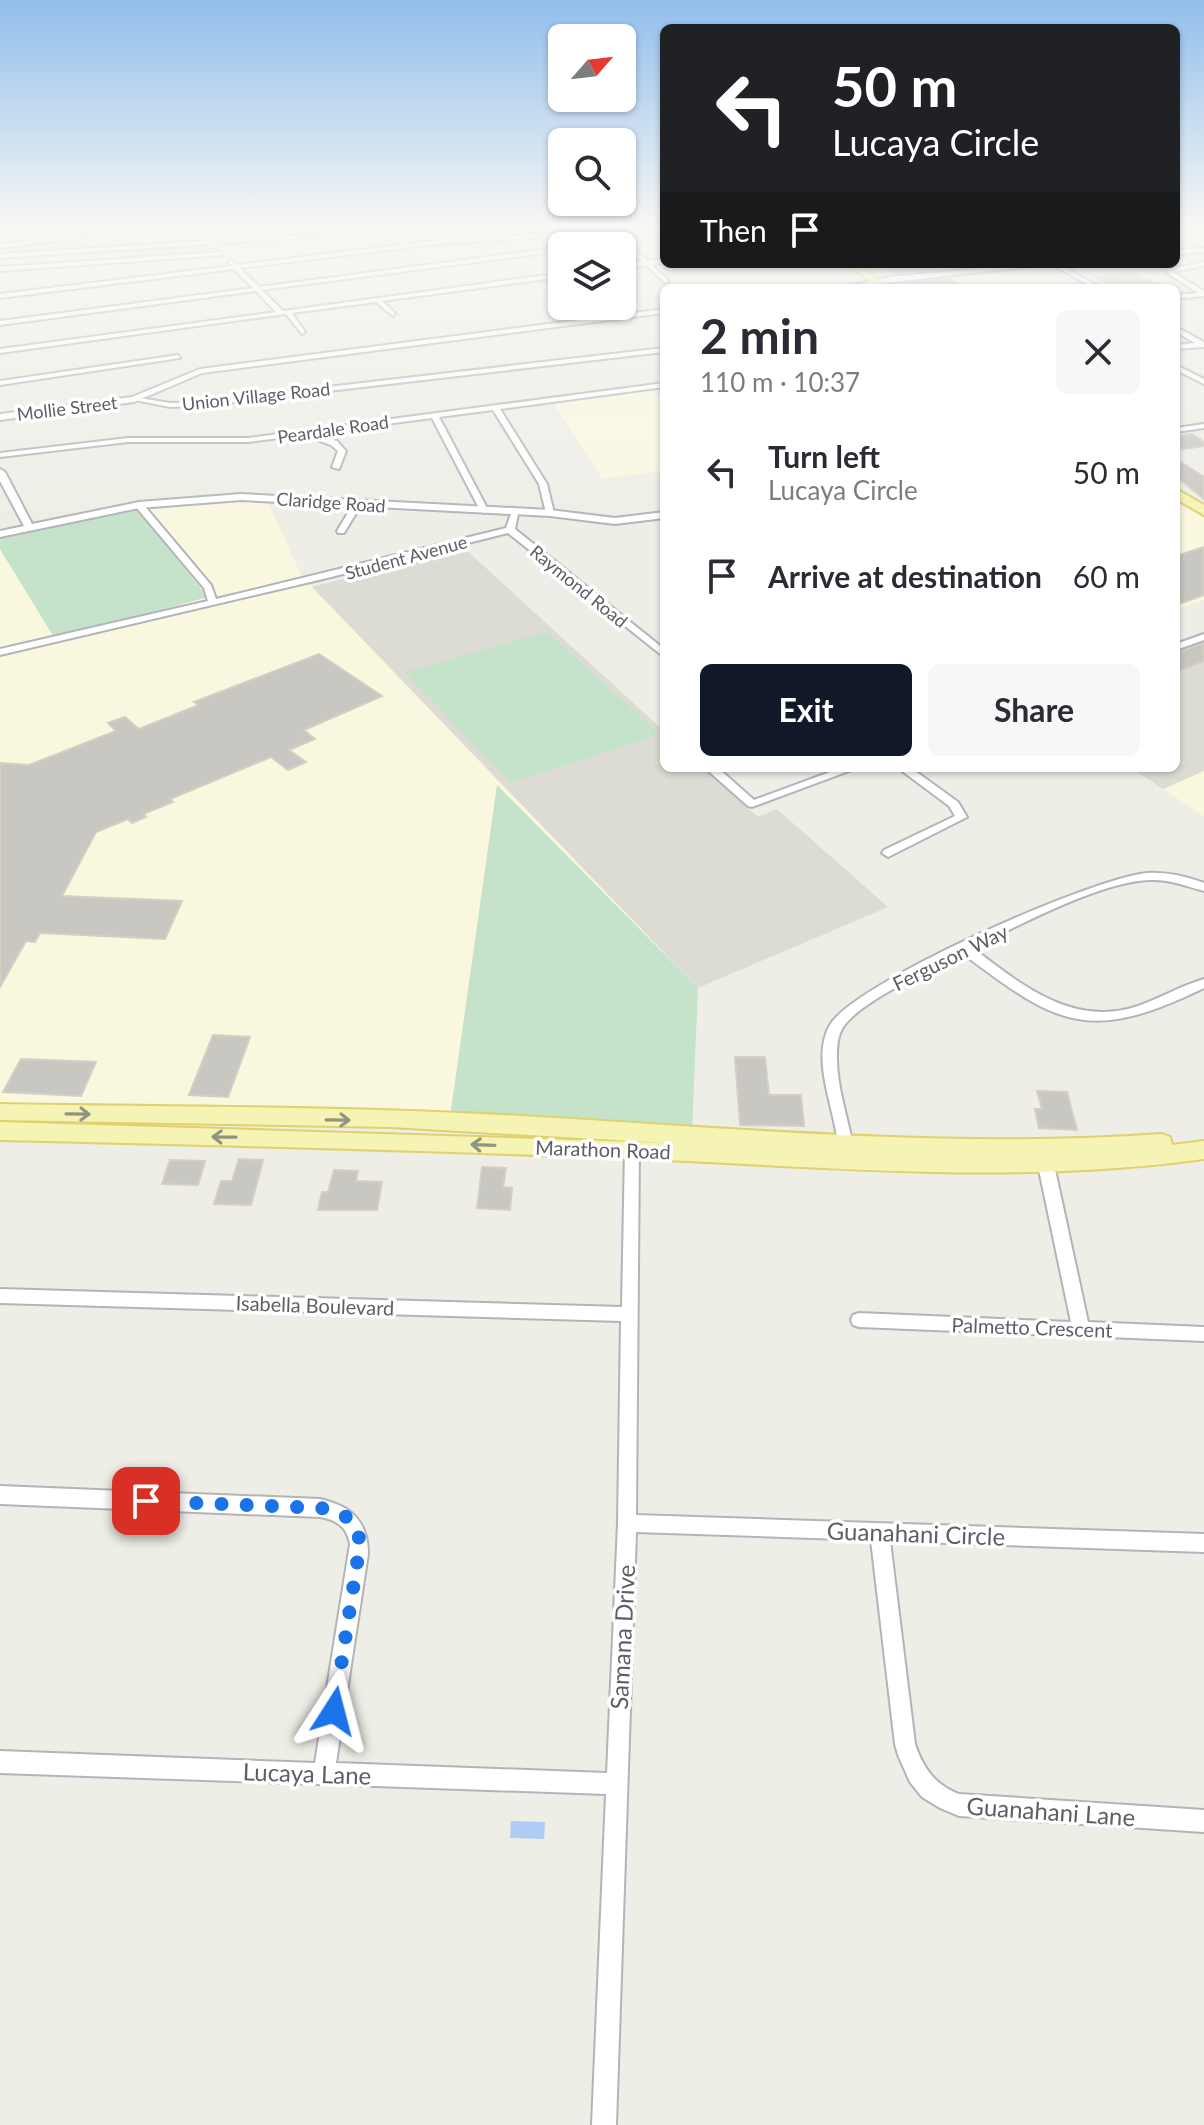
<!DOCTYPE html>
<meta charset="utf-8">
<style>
body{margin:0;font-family:Lato,sans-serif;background:#f7f7f7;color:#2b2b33;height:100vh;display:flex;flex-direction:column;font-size:30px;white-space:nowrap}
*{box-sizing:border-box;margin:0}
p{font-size:26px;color:#7c7c81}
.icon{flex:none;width:44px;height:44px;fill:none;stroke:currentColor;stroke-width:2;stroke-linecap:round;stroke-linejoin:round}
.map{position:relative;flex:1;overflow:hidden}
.details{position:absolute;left:660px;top:284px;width:520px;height:488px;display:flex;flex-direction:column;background:#fff;border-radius:12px;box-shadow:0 2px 6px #0004}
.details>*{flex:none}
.hud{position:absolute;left:660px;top:24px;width:520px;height:244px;border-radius:12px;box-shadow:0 2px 6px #0004;background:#202124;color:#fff;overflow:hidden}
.needle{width:52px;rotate:62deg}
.buttons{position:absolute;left:548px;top:24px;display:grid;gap:16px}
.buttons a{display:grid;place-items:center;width:88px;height:88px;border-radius:12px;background:#fff;box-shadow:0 2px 6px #0004;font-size:40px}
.pin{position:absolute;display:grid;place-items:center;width:68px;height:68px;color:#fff;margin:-34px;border-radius:16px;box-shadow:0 4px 12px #0006}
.me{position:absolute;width:88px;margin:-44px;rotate:9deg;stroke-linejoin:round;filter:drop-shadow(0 0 6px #0008)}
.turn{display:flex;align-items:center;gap:28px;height:168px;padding:0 40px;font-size:36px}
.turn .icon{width:104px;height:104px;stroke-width:2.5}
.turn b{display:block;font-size:56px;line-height:68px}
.then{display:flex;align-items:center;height:76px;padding:0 40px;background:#0003;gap:16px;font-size:30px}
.round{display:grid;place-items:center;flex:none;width:84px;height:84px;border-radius:12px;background:#f7f7f7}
.head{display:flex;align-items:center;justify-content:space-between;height:136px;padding:0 40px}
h1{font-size:48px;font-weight:700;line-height:60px}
.cta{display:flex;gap:16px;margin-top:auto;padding:16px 40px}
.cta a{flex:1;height:92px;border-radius:12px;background:#111827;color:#fff;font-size:32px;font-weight:700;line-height:92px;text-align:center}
.cta a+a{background:#f7f7f7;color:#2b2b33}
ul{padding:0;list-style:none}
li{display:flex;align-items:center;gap:24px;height:104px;padding:0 40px}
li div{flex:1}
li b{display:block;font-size:30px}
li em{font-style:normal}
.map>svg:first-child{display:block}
</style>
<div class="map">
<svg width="1204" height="2125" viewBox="0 0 1204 2125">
<rect width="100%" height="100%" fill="#eeede6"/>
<!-- commercial -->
<g fill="#faf7df">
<path d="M 651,390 L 664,399 L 664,471 L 602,479 L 553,403 Z"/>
<path d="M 264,494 L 301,575 L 698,988 L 691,1137 L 0,1108 L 0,531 L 171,497 Z"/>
<path d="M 1176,500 L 1204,518 L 1204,600 L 1176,610 Z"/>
<path d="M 1204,771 L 1204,816 L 1163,789 Z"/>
</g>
<!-- education -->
<g fill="#dddcd4">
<path d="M 463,547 L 664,731 L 664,768 L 704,768 L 758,817 L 777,809 L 888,907 L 698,988 L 312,587 Z"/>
<path d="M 1204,640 L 1204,771 L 1163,789 L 1131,768 L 1176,768 L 1176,650 Z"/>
</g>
<!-- green -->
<g fill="#c5e2ca">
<path d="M 201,245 L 213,252 L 129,259 L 128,250 Z"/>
<path d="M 136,508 L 208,597 L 55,639 L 0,549 L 0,534 Z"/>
<path d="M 547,632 L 660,734 L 511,783 L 405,672 Z"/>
<path d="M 497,785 L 698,988 L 692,1131 L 449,1124 Z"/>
</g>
<!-- water -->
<path fill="#afccf4" d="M 511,1821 L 545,1822 L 544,1839 L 510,1838 Z"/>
<!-- building -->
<g fill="#c9c7c2" stroke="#d2cfc5" stroke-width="2">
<path d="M 931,264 L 938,269 L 895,273 L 886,267 Z"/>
<path d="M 1132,273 L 1162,288 L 1117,288 L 1096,277 Z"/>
<path d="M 951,279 L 964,288 L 916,288 L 909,283 Z"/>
<path d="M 1192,434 L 1204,442 L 1204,446 L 1176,450 L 1176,436 Z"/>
<path d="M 1176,459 L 1204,477 L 1204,499 L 1182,481 L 1176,482 Z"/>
<path d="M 1204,547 L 1204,595 L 1176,605 L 1176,556 Z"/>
<path d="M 1204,643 L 1204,661 L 1176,672 L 1176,653 Z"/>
<path d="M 319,654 L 382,696 L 304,730 L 315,739 L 289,750 L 306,762 L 288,770 L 271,757 L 170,799 L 173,802 L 143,814 L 146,817 L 132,823 L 128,819 L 96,832 L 62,896 L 182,901 L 165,939 L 40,933 L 35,942 L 26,941 L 0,987 L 0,763 L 29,765 L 116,731 L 108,723 L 125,717 L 139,729 L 199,705 L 194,702 Z"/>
<path d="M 213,1035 L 250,1037 L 228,1097 L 189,1095 Z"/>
<path d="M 735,1057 L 765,1057 L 769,1095 L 801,1095 L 804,1126 L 740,1125 Z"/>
<path d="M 21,1059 L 96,1062 L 81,1096 L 3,1092 Z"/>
<path d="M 1037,1091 L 1067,1092 L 1077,1130 L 1039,1128 L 1035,1109 L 1042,1109 Z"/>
<path d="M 239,1159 L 263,1160 L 251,1205 L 214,1204 L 221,1181 L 232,1181 Z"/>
<path d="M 170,1160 L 205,1161 L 198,1185 L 162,1184 Z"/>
<path d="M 482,1167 L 506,1168 L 503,1187 L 512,1188 L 510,1210 L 477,1208 Z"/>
<path d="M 334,1170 L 358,1171 L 356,1181 L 382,1182 L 377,1210 L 318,1210 L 322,1192 L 328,1192 Z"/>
</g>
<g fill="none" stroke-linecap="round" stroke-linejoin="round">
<!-- minor casing -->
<g stroke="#b3b4b9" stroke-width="4">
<g id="minor">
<path d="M 147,227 L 168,227 L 0,248 L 0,244 Z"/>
<path d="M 191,227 L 198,227 L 211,241 L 423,227 L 458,227 L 214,244 L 216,246 L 213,248 L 208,244 L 0,258 L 0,254 L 205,241 Z"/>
<path d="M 605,227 L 612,227 L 625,239 L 664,235 L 662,238 L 628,242 L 648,261 L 664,259 L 664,263 L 652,265 L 668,280 L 668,282 L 664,282 L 646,265 L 622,269 L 622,265 L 642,262 L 622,243 L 585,246 L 619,240 L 611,233 L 438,244 L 240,268 L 259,287 L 562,247 L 562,251 L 262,290 L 283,311 L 562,273 L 562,277 L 382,301 L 395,313 L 393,316 L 376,302 L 292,313 L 305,332 L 302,334 L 286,314 L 0,353 L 0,349 L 276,312 L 256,291 L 0,325 L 0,321 L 253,288 L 234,269 L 0,298 L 0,294 L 231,266 L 228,262 L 231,260 L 237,265 L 438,240 L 608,230 Z"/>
<path d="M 221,252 L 223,255 L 0,271 L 0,267 Z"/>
<path d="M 1204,262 L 1204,266 L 1173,272 L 1204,291 L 1204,296 L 1176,299 L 1176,295 L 1198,293 L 1166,272 L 1166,270 Z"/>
<path d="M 968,264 L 976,264 L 986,270 L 981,271 Z"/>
<path d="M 1051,264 L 1058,264 L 1102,288 L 1094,288 Z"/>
<path d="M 1176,327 L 1204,342 L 1204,347 L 1176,349 L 1176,345 L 1195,343 L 1176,332 Z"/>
<path d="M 664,348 L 664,352 L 199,406 L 170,407 L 130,399 L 134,397 L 170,403 L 199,402 Z"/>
<path d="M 178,355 L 180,358 L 0,385 L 0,381 Z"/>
<path d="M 1176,365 L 1204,379 L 1204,384 L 1176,370 Z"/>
<path d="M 664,383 L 664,387 L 500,409 L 547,484 L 554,513 L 550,516 L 546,513 L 539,484 L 493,410 L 439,417 L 488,510 L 484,513 L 480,510 L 432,418 L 248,442 L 128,442 L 0,457 L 0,453 L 128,438 L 248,438 Z"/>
<path d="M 1204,424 L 1204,428 L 1176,432 L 1176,428 Z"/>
<path d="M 317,436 L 337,441 L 346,451 L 339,469 L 332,467 L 338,451 L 331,445 L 317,440 Z"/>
<path d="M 136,503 L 142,503 L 211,585 L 216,599 L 506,528 L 512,511 L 519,509 L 515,529 L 664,649 L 664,657 L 508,533 L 319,580 L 0,655 L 0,649 L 208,601 L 204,588 L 136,507 Z"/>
<path d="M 354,503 L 361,505 L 344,533 L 338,533 L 337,531 Z"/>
<path d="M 1204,634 L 1204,640 L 1176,650 L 1176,644 Z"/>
<path d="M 705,768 L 718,768 L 754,800 L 841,768 L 857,768 L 752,807 L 748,806 Z"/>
<path d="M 898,768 L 911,768 L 958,802 L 967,817 L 888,857 L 882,853 L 884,850 L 955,816 L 949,806 Z"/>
<path d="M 1147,873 C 1167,872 1185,876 1204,883 L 1204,891 C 1186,886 1169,879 1150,880 C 1102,881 1017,926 973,948 C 1020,984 1072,1027 1135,1007 C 1159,999 1180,986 1204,979 L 1204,988 C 1090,1043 1059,1027 962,953 C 935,967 855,1004 842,1029 C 838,1036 837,1046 837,1054 C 836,1087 849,1120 854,1152 L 852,1156 L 842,1156 C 838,1147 837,1136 835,1126 C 829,1096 813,1054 830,1025 C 855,982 1095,877 1147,873 Z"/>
<path d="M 632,1143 L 637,1145 L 639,1149 L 636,1515 L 1204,1534 L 1204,1552 L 890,1541 L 915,1744 C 923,1768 935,1785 959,1794 L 1204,1810 L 1204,1832 L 959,1816 L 940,1808 L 922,1797 L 910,1782 L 898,1755 L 895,1744 L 871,1540 L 636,1532 L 616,2125 L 592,2125 L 606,1794 L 0,1773 L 0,1751 L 315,1763 L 350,1544 C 347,1527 337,1520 320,1517 L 0,1504 L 0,1486 L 320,1499 C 351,1506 368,1521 368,1554 L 336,1763 L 607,1773 L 618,1523 L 621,1321 L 0,1303 L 0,1289 L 622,1307 L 625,1149 L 627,1145 Z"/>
<path d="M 1046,1159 L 1051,1161 L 1054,1165 L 1088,1322 L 1204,1327 L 1204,1341 L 859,1327 L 853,1325 L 851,1320 L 853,1315 L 859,1313 L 1071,1322 L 1038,1165 L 1041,1161 Z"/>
</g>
</g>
<!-- tertiary casing -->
<g stroke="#b3b4b9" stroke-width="4">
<g id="tertiary">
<path d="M 1204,248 L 1204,252 L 1176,254 L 1176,250 Z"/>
<path d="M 1027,264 L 1052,264 L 841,288 L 890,277 Z"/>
<path d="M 664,309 L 664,313 L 202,373 L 134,402 L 0,420 L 0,414 L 132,397 L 200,369 Z"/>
<path d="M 0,469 L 5,472 L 32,524 L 139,502 L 241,494 L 550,510 L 615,518 L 664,512 L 664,518 L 615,524 L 550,516 L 241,500 L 139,508 L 0,537 L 0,531 L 24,526 L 0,481 Z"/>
</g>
</g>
<!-- primary casing -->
<g stroke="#dfd16d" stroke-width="4">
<g id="primary">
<path d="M 847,264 L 858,264 L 890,288 L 879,288 Z"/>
<path d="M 1176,489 L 1204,505 L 1204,515 L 1176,499 Z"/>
<path d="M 0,1104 C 174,1107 347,1106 521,1116 C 735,1128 947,1149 1162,1134 L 1170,1137 L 1172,1145 L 1204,1141 L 1204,1159 C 1016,1185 831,1167 642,1159 C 428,1150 214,1145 0,1140 L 0,1122 L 667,1143 L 391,1127 L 0,1120 Z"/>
</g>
</g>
<!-- minor -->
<use href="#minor" fill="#fff" fill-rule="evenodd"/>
<!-- tertiary -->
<use href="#tertiary" fill="#fff" fill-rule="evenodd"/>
<!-- primary -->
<use href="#primary" fill="#f5f4b4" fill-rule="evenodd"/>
</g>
<!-- one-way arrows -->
<defs><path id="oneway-shaft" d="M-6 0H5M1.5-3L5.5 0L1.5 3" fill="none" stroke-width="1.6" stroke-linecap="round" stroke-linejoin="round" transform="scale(2)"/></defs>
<g stroke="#929380">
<use href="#oneway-shaft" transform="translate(78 1114) rotate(1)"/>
<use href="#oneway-shaft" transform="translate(338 1120) rotate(1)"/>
<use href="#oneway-shaft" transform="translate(224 1137) rotate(-179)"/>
<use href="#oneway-shaft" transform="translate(483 1145) rotate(-178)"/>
</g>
<!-- sky -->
<linearGradient id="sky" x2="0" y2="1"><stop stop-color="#91beed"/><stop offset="0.43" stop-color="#f7f7f4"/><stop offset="1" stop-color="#f7f7f4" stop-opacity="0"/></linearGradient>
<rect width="1204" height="525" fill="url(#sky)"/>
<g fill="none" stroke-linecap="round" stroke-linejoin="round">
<!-- route -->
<path stroke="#1a73e8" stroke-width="14" stroke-dasharray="0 25.2" d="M 146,1501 L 320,1508 C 343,1511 357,1520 360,1544 L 334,1711"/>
</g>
<g text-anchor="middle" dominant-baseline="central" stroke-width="7" stroke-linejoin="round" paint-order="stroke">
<!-- far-street labels -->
<g font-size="18" fill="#5d5f64" stroke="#fff">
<text transform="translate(256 396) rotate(-6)">Union Village Road</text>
<text transform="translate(67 408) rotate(-7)">Mollie Street</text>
<text transform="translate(333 429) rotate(-8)">Peardale Road</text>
<text transform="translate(331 502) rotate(4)">Claridge Road</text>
<text transform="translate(406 557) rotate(-15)">Student Avenue</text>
<text transform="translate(579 586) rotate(39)">Raymond Road</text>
</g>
<!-- street labels -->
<g font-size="20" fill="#5d5f64" stroke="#fff">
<text transform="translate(950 957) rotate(-26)">Ferguson Way</text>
<text transform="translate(603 1149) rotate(2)">Marathon Road</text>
<text transform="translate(315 1305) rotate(2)">Isabella Boulevard</text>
<text transform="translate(1032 1327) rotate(2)">Palmetto Crescent</text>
</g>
<!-- near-street labels -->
<g font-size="24" fill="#5d5f64" stroke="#fff">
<text transform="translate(916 1533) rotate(2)">Guanahani Circle</text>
<text transform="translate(622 1637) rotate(-87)">Samana Drive</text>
<text transform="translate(307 1773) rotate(2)">Lucaya Lane</text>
<text transform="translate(1051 1811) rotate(4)">Guanahani Lane</text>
</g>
</g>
</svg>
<div class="buttons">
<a><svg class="needle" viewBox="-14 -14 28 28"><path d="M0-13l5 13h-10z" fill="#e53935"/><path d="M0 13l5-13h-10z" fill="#7c7c81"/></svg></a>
<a><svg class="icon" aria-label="search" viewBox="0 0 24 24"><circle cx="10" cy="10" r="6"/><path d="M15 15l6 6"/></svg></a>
<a><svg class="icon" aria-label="layers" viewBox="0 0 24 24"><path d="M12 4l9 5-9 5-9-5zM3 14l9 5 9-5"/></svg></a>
</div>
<div class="pin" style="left:146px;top:1501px;background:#d93025"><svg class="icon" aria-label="arrive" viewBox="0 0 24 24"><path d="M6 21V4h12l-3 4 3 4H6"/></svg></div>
<svg class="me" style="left:334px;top:1711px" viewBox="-20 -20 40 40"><path d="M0-17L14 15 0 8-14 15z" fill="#1a73e8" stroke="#fff" stroke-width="4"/></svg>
<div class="hud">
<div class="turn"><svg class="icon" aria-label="left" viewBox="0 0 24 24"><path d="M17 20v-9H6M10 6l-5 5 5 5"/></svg><div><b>50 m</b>Lucaya Circle</div></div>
<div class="then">Then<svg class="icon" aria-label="arrive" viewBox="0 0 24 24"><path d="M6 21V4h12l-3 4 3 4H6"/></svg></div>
</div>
<section class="details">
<div class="head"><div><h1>2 min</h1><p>110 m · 10:37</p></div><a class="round"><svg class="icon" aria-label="close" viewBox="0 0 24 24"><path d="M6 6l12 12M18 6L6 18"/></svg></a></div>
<ul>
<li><svg class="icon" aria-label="left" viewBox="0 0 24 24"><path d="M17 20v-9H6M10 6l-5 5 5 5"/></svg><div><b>Turn left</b><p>Lucaya Circle</p></div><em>50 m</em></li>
<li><svg class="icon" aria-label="arrive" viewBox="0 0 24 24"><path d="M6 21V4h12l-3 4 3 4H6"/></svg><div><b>Arrive at destination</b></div><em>60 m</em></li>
</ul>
<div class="cta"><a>Exit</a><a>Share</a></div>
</section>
</div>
